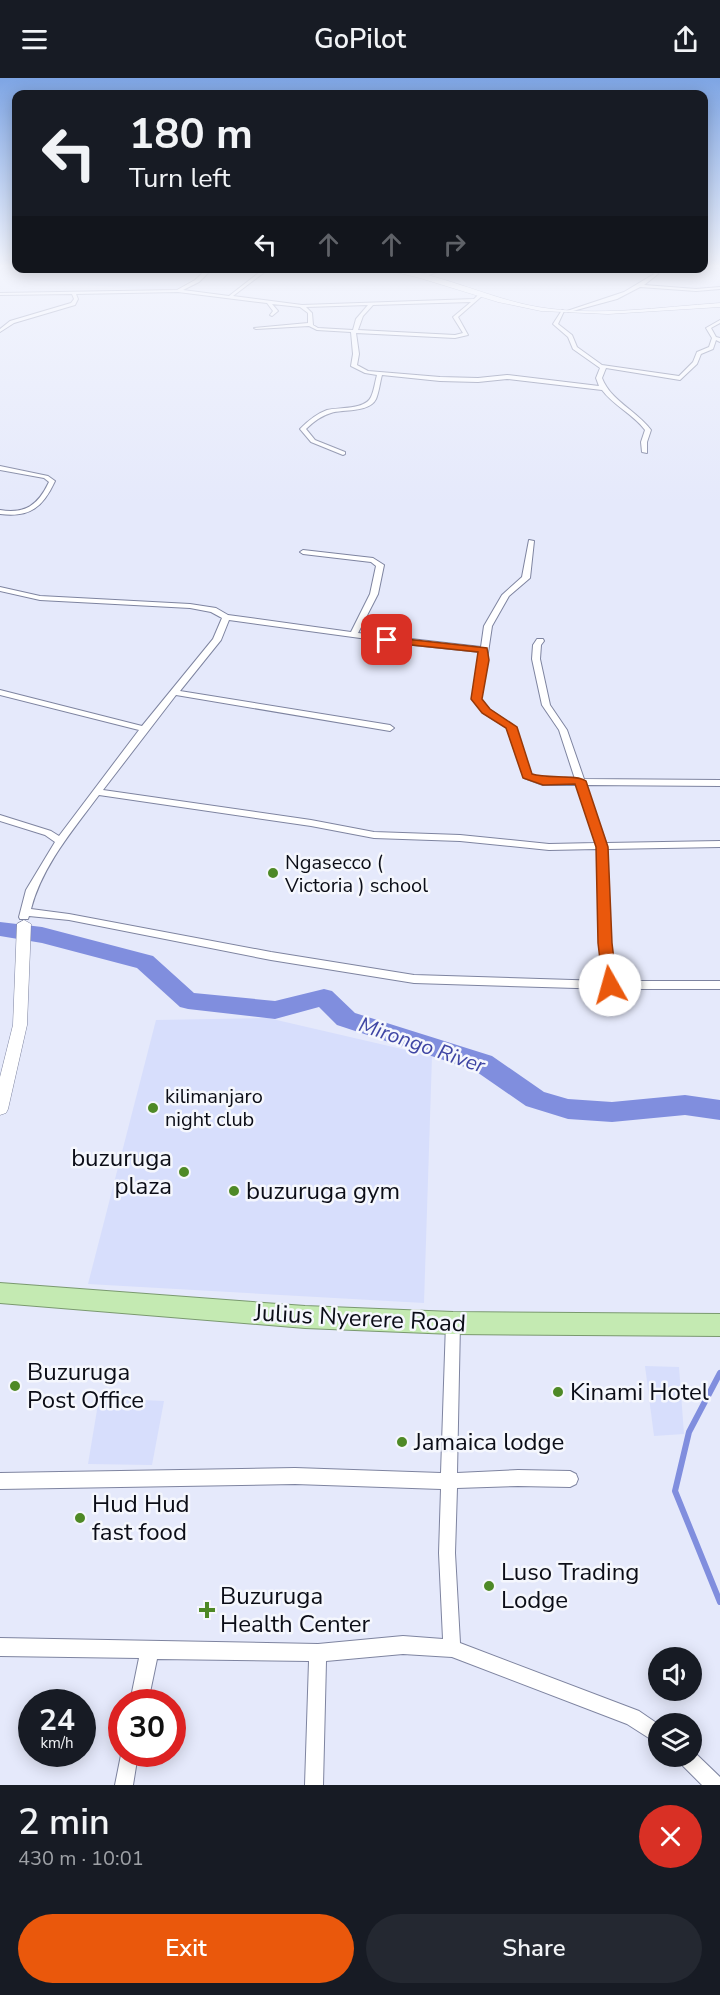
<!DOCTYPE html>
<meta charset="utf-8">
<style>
body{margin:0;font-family:"Nunito Sans",sans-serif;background:#242831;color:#f1f3f6;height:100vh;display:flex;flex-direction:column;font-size:22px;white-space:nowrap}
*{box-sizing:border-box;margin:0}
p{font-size:20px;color:#9ea1a6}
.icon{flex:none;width:33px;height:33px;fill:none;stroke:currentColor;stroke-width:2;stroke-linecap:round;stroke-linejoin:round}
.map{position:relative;height:1707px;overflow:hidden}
.sheet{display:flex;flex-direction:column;background:#171b24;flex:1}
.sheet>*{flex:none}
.guide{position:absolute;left:12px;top:12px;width:696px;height:183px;border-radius:12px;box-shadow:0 3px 15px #0003;background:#171b24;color:#f1f3f6;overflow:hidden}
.tools{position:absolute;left:648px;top:1569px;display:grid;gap:12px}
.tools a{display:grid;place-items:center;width:54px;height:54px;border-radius:50%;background:#171b24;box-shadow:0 3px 15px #0003;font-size:30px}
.speed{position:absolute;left:18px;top:1611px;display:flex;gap:12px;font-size:30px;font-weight:700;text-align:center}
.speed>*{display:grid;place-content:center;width:78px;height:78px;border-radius:50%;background:#171b24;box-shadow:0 3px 15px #0003;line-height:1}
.speed small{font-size:15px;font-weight:400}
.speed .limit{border:9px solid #d22;background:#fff;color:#111}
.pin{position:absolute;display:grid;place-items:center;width:51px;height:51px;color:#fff;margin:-26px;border-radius:12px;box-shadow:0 3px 9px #0006}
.me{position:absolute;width:66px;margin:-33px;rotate:353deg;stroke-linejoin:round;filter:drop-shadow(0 0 4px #0008)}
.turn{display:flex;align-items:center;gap:21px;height:126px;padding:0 18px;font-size:27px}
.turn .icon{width:78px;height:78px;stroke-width:2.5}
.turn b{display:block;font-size:42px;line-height:51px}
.lanes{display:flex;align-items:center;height:57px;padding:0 18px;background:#0003;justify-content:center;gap:30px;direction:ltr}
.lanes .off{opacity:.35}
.round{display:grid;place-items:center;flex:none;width:63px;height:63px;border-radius:32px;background:#242831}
.summary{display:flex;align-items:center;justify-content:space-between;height:102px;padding:0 18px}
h1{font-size:36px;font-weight:600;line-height:45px}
.cta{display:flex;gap:12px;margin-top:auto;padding:12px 18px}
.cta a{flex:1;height:69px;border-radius:36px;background:#ea580c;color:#fff;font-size:24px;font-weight:600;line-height:69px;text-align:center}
.cta a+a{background:#242831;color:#f1f3f6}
header{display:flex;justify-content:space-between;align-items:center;height:78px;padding:0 18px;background:#171b24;font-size:27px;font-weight:600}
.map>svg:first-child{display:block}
</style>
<header><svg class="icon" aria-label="menu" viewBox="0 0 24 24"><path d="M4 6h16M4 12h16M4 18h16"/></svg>GoPilot<svg class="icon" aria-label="share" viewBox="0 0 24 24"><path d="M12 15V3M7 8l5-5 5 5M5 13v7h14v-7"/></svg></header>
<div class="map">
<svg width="720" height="1707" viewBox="0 0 720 1707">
<rect width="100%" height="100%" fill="#e5e9fb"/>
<!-- built -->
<g fill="#d7defc">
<path d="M 47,190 L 195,190 L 204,192 L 177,211 L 135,211 L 18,201 Z"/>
<path d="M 268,940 L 432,978 L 424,1225 L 88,1206 L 156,942 Z"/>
<path d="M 645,1288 L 679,1289 L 684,1356 L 654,1358 Z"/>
<path d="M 99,1320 L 164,1323 L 152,1387 L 88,1386 Z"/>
</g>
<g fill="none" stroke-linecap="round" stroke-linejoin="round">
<!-- stream -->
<path stroke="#808ede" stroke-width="6" d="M 720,1295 L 689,1354 L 675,1413 L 720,1524"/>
<!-- river -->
<path fill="#808ede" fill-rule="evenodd" d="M 0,844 L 42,849 L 153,878 L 194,915 L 275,923 L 324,911 L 332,913 L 355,935 L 492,978 L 544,1014 L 568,1021 L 612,1024 L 685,1017 L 720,1022 L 720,1042 L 685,1037 L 612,1044 L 568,1041 L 526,1028 L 474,992 L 337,947 L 319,929 L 275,941 L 188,931 L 180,929 L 137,890 L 42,865 L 0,858 Z"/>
<!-- minor casing -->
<g stroke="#7e84a0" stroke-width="2">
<g id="minor">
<path d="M 208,190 L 213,190 L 199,204 L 183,212 L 229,218 L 265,190 L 270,190 L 233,218 L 302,227 L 474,221 L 478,217 L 482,218 L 458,239 L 468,257 L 455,260 L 356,255 L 359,276 L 357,287 L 368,293 L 440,299 L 478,300 L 507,297 L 599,308 L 596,300 L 600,290 L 573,271 L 568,259 L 553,246 L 562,232 L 564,233 L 558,246 L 572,257 L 577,269 L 602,287 L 679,298 L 693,284 L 697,274 L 709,269 L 712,260 L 706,250 L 720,242 L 720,245 L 711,250 L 716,259 L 720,260 L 720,264 L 716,262 L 713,271 L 701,276 L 697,286 L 680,302 L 606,290 L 602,300 C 611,323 636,332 651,352 L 647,364 L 647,375 L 642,374 L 641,364 L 645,352 C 633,336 614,328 602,312 L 507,301 L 478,304 L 440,303 L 382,297 C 380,304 379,314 376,321 C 369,335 343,331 331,335 C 321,338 313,344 306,351 L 315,362 L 345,374 L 345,376 L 343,377 L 311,364 L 300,351 C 308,343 316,336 327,332 C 339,329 365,332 371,319 C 374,313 375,304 377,297 L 365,295 L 351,288 L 353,276 L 351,254 L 317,252 L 309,248 L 256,251 L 254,250 L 308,245 L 308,235 L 300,229 L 272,226 L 278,233 L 272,238 L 270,237 L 273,233 L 267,225 L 178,214 L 76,216 L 78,221 L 75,227 L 14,245 L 0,254 L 0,251 L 10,243 L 71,225 L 74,221 L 72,216 L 0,217 L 0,215 L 177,212 L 195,202 ZM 471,224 L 453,239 L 463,255 L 455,257 L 358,252 L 363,238 L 373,227 ZM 368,227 L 356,241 L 353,252 L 318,250 L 313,247 L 312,235 L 306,229 Z"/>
<path d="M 439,190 L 447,190 L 424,199 L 420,198 Z"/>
<path d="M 650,190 L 655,190 L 658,196 L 644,207 L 696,211 L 720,209 L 720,211 L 696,213 L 640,209 L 617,221 L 569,234 L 567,233 L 624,214 L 654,196 Z"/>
<path d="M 0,388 L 48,398 L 55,403 C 43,429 30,440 0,436 L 0,432 C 26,436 38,427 49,404 L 44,400 L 0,392 Z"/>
<path d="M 529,462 L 534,463 L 530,500 L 509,518 L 492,548 L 481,621 L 489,631 L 515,649 L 531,696 L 544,701 L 575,701 L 559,652 L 542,627 L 532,581 L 533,567 L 537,561 L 543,561 L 544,563 L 541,567 L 540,581 L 550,627 L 567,652 L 584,701 L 720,702 L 720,708 L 586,707 L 606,765 L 720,763 L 720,769 L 607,771 L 610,865 L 615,903 L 720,903 L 720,911 L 610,911 L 414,905 L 271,882 L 69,842 L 29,838 L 28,841 L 20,841 L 19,839 L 26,812 L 55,764 L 45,757 L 0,743 L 0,737 L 51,753 L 59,758 L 139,652 L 0,617 L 0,612 L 142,648 L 213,561 L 222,540 L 211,534 L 190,530 L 40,522 L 0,513 L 0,509 L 40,518 L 190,526 L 216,530 L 228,537 L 351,554 L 370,516 L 376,488 L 371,484 L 303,476 L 300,474 L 303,472 L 373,480 L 384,487 L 378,516 L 358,555 L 481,569 L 484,548 L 502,517 L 522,499 ZM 229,542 L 404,566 L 480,574 L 473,621 L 483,635 L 507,650 L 524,700 L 543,707 L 577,707 L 596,765 L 549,766 L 460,757 L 374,754 L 311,742 L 103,712 L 176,617 L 390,653 L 394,650 L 390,647 L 180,613 L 221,562 ZM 99,717 L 311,748 L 374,760 L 460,763 L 549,772 L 597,771 L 600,865 L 604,903 L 414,897 L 271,874 L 69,836 L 31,831 C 42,788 73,752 99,717 Z"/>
<path d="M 453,1239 L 458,1241 L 460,1245 L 457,1395 L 518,1392 L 570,1393 L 576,1396 L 578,1401 L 576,1406 L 570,1409 L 518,1408 L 457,1410 L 455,1475 L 460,1565 L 639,1633 L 658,1646 L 658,1665 L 652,1662 L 627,1646 L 452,1579 L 403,1576 L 326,1583 L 323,1707 L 305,1707 L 309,1583 L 157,1581 L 148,1624 L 130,1624 L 139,1580 L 0,1578 L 0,1560 L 318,1566 L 403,1558 L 443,1561 L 439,1475 L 441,1411 L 295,1406 L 0,1411 L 0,1395 L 295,1390 L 441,1395 L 446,1245 L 448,1241 Z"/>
<path d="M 122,1672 L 122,1676 L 138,1676 L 133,1707 L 115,1707 Z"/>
<path d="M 692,1672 L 720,1699 L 720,1707 L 702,1707 L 679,1684 L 676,1678 L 692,1678 Z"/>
</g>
</g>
<!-- tertiary casing -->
<g stroke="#7e84a0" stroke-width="1">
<g id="tertiary">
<path d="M 379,190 C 431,190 485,220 538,229 C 597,239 660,229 720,225 L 720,229 L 608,236 L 541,233 L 498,224 L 420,200 Z"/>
<path d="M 24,842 L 31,846 L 27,947 L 8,1031 L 6,1035 L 0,1037 L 0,999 L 13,947 L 17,846 Z"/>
</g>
</g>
<!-- trunk casing -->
<g stroke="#7a996f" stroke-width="2">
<path id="trunk" d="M 0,1205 L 305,1228 L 453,1234 L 720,1236 L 720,1258 L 453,1256 L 305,1250 L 0,1225 Z"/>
</g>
<!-- minor -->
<use href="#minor" fill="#fff" fill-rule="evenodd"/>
<!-- tertiary -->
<use href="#tertiary" fill="#fff" fill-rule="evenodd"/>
<!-- trunk -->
<use href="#trunk" fill="#c4eab2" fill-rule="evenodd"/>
</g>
<!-- sky -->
<linearGradient id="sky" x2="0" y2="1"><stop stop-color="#7ea5e4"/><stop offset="0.44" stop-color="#f3f5fd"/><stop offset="1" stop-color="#f3f5fd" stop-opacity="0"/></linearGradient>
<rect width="720" height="427" fill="url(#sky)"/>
<!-- route -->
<path fill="#ea580c" stroke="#983908" stroke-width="1.5" d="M 387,559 L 487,570 L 489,582 L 482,621 L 490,631 L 517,649 L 532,696 C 547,701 577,696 586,703 L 608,769 L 612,865 L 617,907 L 615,910 L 605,910 L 603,907 L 598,865 L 596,769 L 575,706 L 543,707 L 523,700 L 506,650 L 482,635 L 471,621 L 478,574 L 383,564 L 383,560 Z"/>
<!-- markers -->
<g fill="#4e8926" stroke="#f5f7fd" stroke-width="2">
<circle cx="273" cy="795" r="6"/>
<circle cx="153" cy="1030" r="6"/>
<circle cx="184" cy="1094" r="6"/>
<circle cx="234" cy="1113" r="6"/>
<circle cx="15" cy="1308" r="6"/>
<circle cx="558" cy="1314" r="6"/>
<circle cx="402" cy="1364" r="6"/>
<circle cx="80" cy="1440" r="6"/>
<circle cx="489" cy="1508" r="6"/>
<path d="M204 1523h6v6h6v6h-6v6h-6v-6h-6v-6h6z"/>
</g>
<g text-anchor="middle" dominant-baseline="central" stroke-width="5" stroke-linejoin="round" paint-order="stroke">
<!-- poi labels -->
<g font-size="20" fill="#0b0d17" stroke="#f5f7fd" text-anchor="start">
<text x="285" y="784">Ngasecco (<tspan x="285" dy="23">Victoria ) school</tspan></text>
<text x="165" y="1018">kilimanjaro<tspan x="165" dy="23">night club</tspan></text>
</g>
<!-- water labels -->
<g font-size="21" font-style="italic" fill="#3f46a4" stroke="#f5f7fd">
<text transform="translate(422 967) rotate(19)">Mirongo River</text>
</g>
<!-- near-poi labels -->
<g font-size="24" fill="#0b0d17" stroke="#f5f7fd" text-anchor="start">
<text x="172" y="1080" text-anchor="end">buzuruga<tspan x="172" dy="28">plaza</tspan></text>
<text x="246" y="1113">buzuruga gym</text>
<text x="27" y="1294">Buzuruga<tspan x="27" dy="28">Post Office</tspan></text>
<text x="570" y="1314">Kinami Hotel</text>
<text x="414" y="1364">Jamaica lodge</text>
<text x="92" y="1426">Hud Hud<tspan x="92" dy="28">fast food</tspan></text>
<text x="501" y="1494">Luso Trading<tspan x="501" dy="28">Lodge</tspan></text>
<text x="220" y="1518">Buzuruga<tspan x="220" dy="28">Health Center</tspan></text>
</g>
<!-- near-street labels -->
<g font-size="24" fill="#0b0d17" stroke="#f5f7fd">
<text transform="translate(360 1240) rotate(3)">Julius Nyerere Road</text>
</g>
</g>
</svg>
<div class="tools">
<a><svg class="icon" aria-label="sound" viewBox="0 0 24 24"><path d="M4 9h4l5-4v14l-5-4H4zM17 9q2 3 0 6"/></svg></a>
<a><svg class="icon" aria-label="layers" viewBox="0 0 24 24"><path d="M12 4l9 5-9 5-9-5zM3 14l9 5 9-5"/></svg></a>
</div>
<div class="speed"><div>24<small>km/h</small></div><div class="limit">30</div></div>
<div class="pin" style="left:387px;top:562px;background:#d93025"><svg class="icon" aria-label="arrive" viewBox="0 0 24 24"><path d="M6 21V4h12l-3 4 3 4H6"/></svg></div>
<svg class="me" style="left:610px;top:907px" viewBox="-20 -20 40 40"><circle r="19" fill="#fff"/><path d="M0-13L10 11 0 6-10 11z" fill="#ea580c"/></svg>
<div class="guide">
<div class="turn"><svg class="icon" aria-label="left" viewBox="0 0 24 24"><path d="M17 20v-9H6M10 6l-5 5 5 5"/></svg><div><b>180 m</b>Turn left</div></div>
<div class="lanes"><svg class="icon" aria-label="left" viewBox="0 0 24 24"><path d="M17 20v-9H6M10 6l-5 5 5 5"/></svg><svg class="icon off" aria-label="ahead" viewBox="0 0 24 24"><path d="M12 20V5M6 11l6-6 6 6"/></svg><svg class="icon off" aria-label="ahead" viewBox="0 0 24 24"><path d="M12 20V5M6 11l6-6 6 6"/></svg><svg class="icon off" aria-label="right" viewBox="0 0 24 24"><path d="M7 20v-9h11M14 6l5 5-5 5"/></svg></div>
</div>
</div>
<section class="sheet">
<div class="summary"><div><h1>2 min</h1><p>430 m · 10:01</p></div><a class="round" style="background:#d93025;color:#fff"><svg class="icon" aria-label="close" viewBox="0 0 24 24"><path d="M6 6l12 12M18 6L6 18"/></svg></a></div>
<div class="cta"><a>Exit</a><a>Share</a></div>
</section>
